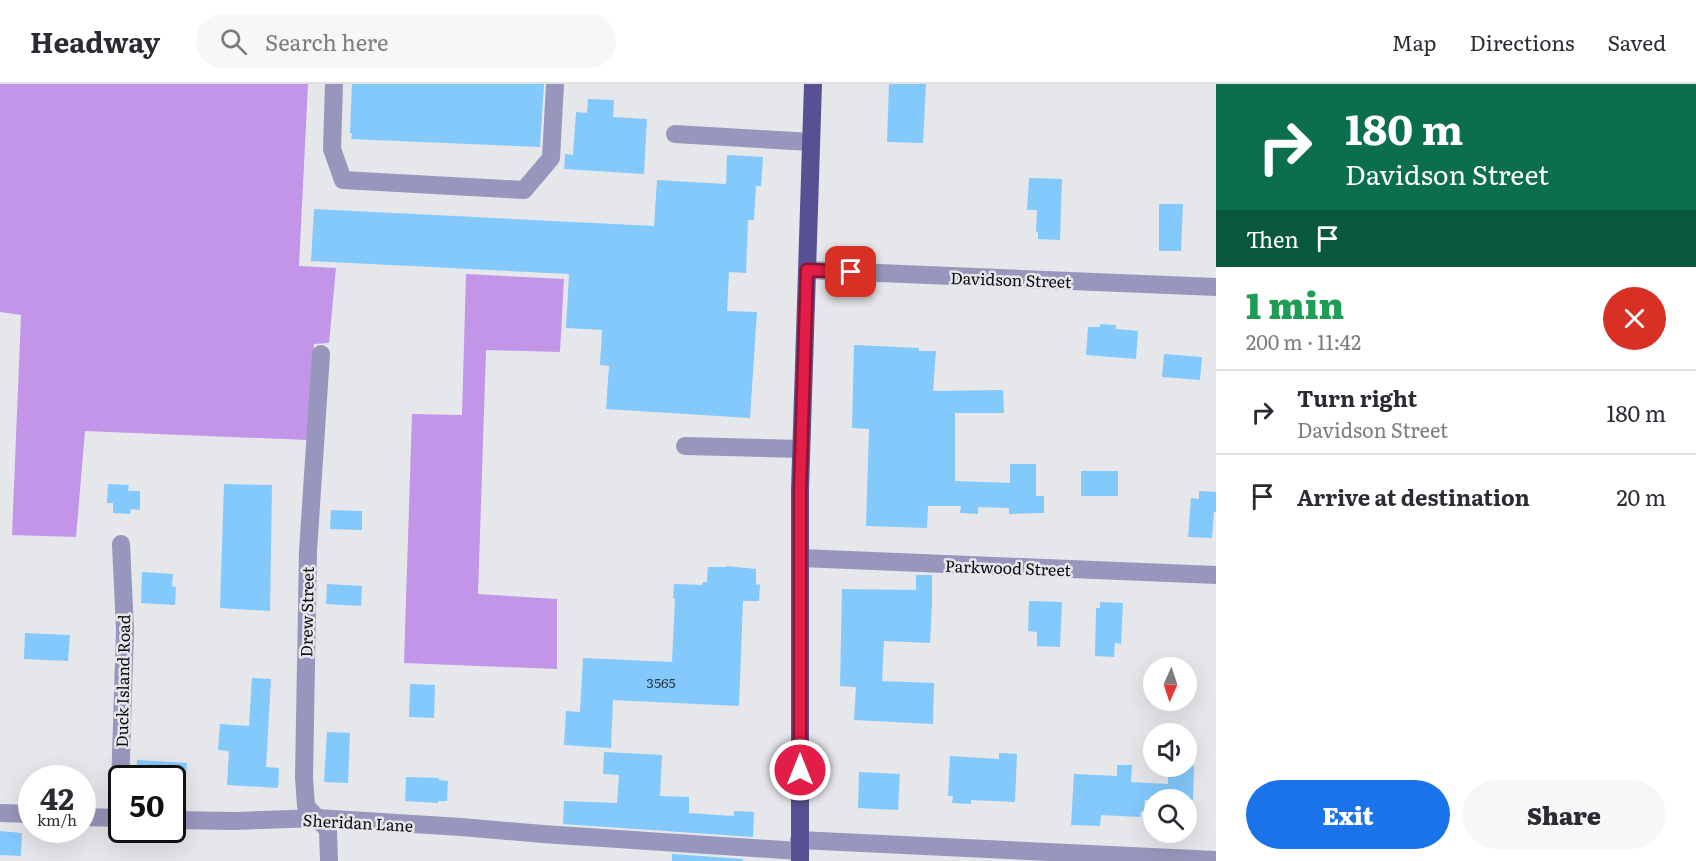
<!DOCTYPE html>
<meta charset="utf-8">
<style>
body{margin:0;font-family:Literata,serif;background:#f7f7f7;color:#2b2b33;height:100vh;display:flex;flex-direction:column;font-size:22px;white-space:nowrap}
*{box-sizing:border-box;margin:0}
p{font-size:20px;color:#7c7c81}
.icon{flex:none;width:33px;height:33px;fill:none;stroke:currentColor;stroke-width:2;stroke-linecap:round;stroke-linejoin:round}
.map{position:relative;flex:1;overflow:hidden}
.drawer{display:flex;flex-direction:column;background:#fff;width:480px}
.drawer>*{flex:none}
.banner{background:#0b6e4f;color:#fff;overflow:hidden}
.needle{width:39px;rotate:183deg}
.fabs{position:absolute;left:1143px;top:573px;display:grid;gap:12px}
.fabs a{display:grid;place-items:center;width:54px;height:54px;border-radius:50%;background:#fff;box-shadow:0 6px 24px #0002;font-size:30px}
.speed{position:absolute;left:18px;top:681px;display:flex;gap:12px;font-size:30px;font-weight:700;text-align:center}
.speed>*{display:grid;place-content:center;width:78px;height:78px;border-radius:50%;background:#fff;box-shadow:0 6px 24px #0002;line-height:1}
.speed small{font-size:15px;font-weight:400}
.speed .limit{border:3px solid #111;border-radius:9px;background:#fff;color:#111}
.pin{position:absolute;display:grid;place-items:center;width:51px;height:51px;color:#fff;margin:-26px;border-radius:12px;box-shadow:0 3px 9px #0006}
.me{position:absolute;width:66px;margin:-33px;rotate:0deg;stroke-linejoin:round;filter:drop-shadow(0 0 4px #0008)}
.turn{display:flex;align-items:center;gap:21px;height:126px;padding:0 30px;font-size:27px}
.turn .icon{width:78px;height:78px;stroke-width:2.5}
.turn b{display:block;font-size:42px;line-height:51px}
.then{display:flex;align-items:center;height:57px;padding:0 30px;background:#0003;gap:12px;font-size:22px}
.round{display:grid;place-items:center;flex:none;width:63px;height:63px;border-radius:32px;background:#f7f7f7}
.headline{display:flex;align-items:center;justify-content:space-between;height:102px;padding:0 30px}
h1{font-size:36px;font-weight:800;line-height:45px;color:#1e9e55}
.cta{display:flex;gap:12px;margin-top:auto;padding:12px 30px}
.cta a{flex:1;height:69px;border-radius:36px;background:#1a73e8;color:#fff;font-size:24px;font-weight:800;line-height:69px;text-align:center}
.cta a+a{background:#f7f7f7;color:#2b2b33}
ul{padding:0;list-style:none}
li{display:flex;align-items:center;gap:18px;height:84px;padding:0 30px;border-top:2px solid #e1e1e2}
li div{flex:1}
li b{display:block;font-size:22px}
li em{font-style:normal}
header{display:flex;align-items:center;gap:36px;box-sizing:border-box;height:84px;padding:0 30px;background:#fff;border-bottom:2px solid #e1e1e2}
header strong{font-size:28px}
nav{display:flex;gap:33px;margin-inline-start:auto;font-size:21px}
.search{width:420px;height:54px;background:#f7f7f7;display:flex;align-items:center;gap:15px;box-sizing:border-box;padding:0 21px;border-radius:33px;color:#7c7c81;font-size:22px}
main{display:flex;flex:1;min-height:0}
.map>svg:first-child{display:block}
</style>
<header>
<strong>Headway</strong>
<div class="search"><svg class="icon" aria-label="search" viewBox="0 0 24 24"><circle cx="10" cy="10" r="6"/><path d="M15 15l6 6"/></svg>Search here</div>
<nav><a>Map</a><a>Directions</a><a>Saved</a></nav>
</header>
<main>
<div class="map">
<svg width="1216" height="777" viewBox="0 0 1216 777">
<rect width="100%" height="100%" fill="#e5e7eb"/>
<!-- forest -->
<g fill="#c295e8">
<path d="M 0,0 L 308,0 L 299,182 L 336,184 L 329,259 L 314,260 L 307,356 L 85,347 L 76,453 L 12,451 L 21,231 L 0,228 Z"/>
<path d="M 466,190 L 564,195 L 560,268 L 486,266 L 478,510 L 557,515 L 557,585 L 404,579 L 412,330 L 462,331 Z"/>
</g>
<!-- building -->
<g fill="#84c9fb">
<path d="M 352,0 L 544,0 L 540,63 L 351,55 L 352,49 L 350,49 Z"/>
<path d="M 889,0 L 926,0 L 923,59 L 887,58 Z"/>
<path d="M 588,15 L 614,16 L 613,33 L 647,35 L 644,90 L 564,85 L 565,70 L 573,71 L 576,28 L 587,29 Z"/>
<path d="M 727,71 L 763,73 L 761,102 L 756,102 L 754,136 L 748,136 L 746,189 L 729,188 L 727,227 L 757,228 L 750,334 L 606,325 L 609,282 L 600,281 L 602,246 L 566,244 L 569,190 L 311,177 L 314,125 L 654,142 L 657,96 L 726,100 Z"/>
<path d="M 1029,94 L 1062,95 L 1060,156 L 1038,155 L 1038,148 L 1036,148 L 1037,126 L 1027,126 Z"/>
<path d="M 1159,120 L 1183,120 L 1181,167 L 1159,167 Z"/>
<path d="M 1100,240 L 1116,241 L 1116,245 L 1138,247 L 1136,275 L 1086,271 L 1088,243 L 1100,243 Z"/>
<path d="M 854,261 L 919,264 L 919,267 L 936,267 L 933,307 L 1003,306 L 1004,329 L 955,329 L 955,397 L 1010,399 L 1010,380 L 1036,380 L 1036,412 L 1044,412 L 1044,429 L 1009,430 L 1009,424 L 978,423 L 978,430 L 960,429 L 961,422 L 928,422 L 927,444 L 866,442 L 869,345 L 852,344 Z"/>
<path d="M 1164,270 L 1202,273 L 1200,296 L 1162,293 Z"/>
<rect x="1081" y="387" width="37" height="25"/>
<path d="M 108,400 L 129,401 L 128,407 L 140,407 L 140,426 L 131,425 L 130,430 L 113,429 L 113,419 L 107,419 Z"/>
<path d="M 224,400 L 272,401 L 270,527 L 220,524 Z"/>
<path d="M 1199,407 L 1216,408 L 1216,428 L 1214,428 L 1212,454 L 1188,453 L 1191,414 L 1199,415 Z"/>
<path d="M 331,426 L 362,427 L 362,446 L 330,445 Z"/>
<path d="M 726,482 L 756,485 L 756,501 L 760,500 L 759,517 L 743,517 L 739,622 L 613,616 L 611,664 L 564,661 L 566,627 L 580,628 L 583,574 L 672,578 L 675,515 L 673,514 L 674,500 L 702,501 L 703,498 L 707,498 L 708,483 L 726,483 Z"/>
<path d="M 142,488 L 173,490 L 172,502 L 176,503 L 175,521 L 141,519 Z"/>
<path d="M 916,491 L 932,491 L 932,522 L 930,559 L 884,557 L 882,597 L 934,599 L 933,640 L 854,636 L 856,603 L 840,602 L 842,505 L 916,506 Z"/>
<path d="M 327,500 L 362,502 L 361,522 L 326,520 Z"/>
<path d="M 1029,517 L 1062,518 L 1060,563 L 1037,562 L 1037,548 L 1028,547 Z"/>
<path d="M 1100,518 L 1123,519 L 1121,560 L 1115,559 L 1114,573 L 1095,572 L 1096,524 L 1100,524 Z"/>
<path d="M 25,549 L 70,551 L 68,577 L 24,575 Z"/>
<path d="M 252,594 L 271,595 L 266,683 L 279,684 L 278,704 L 227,701 L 229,667 L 218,666 L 220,640 L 249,642 Z"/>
<path d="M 410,600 L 435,601 L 434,634 L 409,633 Z"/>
<path d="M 327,648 L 350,649 L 348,699 L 324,698 Z"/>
<path d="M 604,668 L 662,671 L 660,712 L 689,713 L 689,729 L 734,732 L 734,727 L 754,728 L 753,753 L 563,740 L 564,717 L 617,719 L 619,691 L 603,690 Z"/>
<path d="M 999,669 L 1017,670 L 1015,718 L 971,716 L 971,720 L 952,719 L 953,712 L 948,712 L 950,672 L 999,675 Z"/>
<path d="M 137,676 L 187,679 L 186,694 L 136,694 Z"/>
<path d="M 1117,681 L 1132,681 L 1131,698 L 1168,700 L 1168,682 L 1194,682 L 1193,716 L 1145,716 L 1144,727 L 1141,728 L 1140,733 L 1101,731 L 1100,742 L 1071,741 L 1074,690 L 1117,692 Z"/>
<path d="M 859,688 L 900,690 L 898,726 L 858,724 Z"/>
<path d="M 406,693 L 439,694 L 439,696 L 448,697 L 447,717 L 438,717 L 438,719 L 405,717 Z"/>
<path d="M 0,747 L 22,749 L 21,772 L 0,771 Z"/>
<path d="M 672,770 L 743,775 L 743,777 L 672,777 Z"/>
</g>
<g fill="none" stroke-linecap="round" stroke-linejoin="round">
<!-- minor -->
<g stroke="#9796bc" stroke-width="18">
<path d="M 334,0 L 332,65 L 343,96 L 524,106 L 551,74 L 555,0"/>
<path d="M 675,50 L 811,58"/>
<path d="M 807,186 L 1216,203"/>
<path d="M 321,270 L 308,467 L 304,693 L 306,722 L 328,746 L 329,777"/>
<path d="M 685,362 L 801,365"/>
<path d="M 801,474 L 1216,491"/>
<path d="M 0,729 L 32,730"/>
<path d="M 82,733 L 122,734"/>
<path d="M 119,734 L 125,546 L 121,460"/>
<path d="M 172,736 L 235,737 L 317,734 L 461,743 L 543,750 L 799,767"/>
<path d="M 799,756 L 1216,776"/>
</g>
<!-- major -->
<path stroke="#575194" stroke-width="18" d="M 800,777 L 800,406 L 813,0"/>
</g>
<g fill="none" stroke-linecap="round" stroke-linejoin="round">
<!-- route casing -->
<g stroke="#92132f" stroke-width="15">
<path id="route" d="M 800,686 L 800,406 L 807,186 L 851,188"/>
</g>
<!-- route -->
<use href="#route" stroke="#e11d48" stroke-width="10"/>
</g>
<g text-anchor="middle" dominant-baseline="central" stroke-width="5" stroke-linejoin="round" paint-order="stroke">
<!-- number labels -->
<g font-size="14" fill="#2a3b49">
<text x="661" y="598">3565</text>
</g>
<!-- street labels -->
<g font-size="16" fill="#0c0c0e" stroke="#e5e7eb">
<text transform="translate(1011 195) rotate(2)">Davidson Street</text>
<text transform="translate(1008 483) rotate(2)">Parkwood Street</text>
<text transform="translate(306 528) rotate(-89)">Drew Street</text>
<text transform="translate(122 597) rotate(-89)">Duck Island Road</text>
<text transform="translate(358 738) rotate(3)">Sheridan Lane</text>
</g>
</g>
</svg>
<div class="fabs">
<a><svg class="needle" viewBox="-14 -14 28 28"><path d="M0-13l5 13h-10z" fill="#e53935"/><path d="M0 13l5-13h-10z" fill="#7c7c81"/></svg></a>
<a><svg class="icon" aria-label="sound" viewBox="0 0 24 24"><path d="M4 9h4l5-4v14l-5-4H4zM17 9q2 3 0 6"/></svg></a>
<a><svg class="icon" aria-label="search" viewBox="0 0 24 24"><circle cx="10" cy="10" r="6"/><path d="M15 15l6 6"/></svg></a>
</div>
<div class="speed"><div>42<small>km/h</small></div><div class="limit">50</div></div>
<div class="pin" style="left:851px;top:188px;background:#d93025"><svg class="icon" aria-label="arrive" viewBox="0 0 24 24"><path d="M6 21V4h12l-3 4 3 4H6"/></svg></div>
<svg class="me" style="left:800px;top:686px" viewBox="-20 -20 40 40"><circle r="17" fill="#e11d48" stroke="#fff" stroke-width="3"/><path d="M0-11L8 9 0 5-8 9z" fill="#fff"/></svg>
</div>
<section class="drawer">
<div class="banner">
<div class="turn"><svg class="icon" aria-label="right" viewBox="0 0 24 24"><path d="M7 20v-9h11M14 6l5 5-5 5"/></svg><div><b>180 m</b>Davidson Street</div></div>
<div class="then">Then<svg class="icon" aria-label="arrive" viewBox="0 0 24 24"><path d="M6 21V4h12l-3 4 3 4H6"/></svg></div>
</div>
<div class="headline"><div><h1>1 min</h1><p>200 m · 11:42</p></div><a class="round" style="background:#d93025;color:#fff"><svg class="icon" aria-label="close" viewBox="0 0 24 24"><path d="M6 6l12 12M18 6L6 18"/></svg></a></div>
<ul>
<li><svg class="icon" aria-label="right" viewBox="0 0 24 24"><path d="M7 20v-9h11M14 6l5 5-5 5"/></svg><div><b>Turn right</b><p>Davidson Street</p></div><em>180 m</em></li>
<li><svg class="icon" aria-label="arrive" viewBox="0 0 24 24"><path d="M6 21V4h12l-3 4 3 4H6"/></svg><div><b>Arrive at destination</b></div><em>20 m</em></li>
</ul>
<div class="cta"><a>Exit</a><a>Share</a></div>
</section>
</main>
